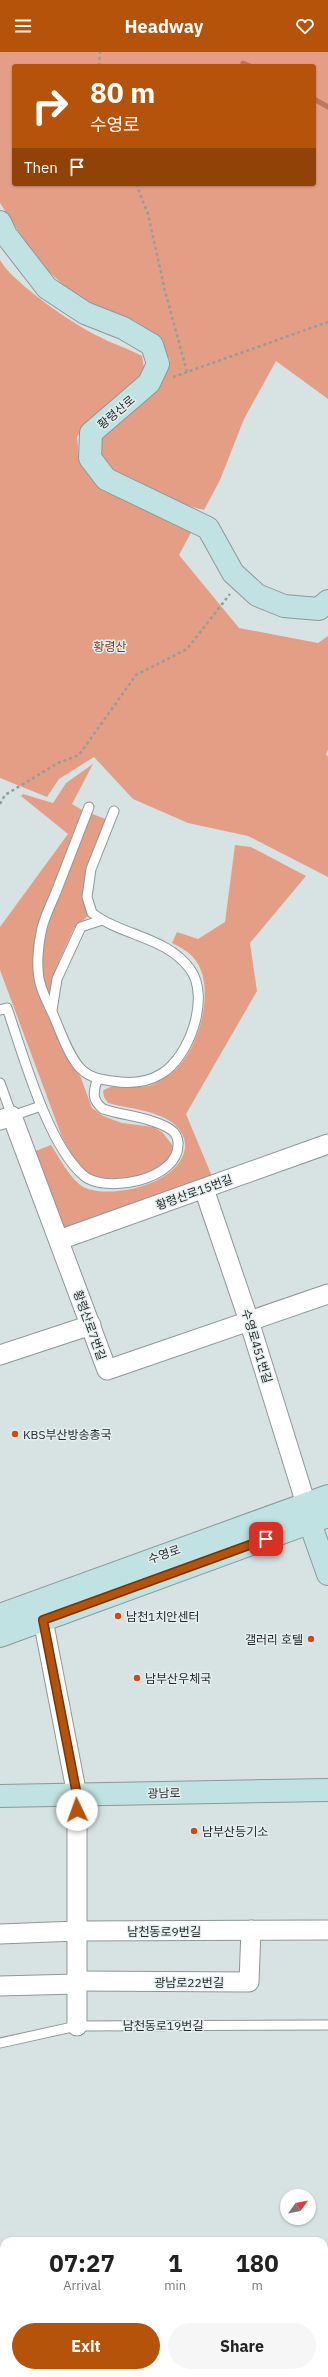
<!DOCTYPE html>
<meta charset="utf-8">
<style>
body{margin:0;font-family:"IBM Plex Sans","Noto Sans KR",sans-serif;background:#f6f6f6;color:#222;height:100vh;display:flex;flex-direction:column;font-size:15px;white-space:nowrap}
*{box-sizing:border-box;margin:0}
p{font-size:13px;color:#767676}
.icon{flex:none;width:22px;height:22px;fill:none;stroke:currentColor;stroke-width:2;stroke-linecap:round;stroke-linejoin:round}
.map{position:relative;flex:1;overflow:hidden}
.side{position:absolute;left:0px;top:2185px;width:328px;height:140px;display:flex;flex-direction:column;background:#fff;border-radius:12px 12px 0 0;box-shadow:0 1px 3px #0004}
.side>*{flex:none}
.banner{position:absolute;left:12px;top:12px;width:304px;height:122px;border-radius:4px;box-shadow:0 1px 3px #0004;background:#b45309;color:#fff;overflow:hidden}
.needle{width:26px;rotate:57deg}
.fabs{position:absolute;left:280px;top:2137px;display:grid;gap:8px}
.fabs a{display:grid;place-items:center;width:36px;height:36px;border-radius:50%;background:#fff;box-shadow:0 1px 3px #0004;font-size:20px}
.pin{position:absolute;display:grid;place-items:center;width:34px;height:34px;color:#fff;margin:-17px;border-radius:8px;box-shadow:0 2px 6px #0006}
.me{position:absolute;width:44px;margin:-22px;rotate:357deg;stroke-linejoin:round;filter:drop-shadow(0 0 3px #0008)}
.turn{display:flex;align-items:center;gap:14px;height:84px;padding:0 12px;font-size:18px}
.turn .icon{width:52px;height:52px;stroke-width:2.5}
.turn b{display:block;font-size:28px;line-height:34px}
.then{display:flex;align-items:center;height:38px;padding:0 12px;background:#0003;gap:8px;font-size:15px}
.eta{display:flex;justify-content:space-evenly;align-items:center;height:68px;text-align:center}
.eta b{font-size:24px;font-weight:700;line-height:28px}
.button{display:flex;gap:8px;margin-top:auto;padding:8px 12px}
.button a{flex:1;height:46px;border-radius:24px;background:#b45309;color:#fff;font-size:16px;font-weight:700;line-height:46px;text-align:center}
.button a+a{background:#f6f6f6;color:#222}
header{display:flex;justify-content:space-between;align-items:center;height:52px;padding:0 12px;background:#b45309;color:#fff;font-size:18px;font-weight:700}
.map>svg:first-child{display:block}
</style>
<header><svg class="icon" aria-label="menu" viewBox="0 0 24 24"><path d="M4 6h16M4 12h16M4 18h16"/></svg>Headway<svg class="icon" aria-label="heart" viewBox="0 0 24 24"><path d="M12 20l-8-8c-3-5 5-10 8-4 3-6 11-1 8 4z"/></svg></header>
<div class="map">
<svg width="328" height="2325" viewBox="0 0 328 2325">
<rect width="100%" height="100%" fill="#d7e2e2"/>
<!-- forest -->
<g fill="#e59e86" fill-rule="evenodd">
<path d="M 0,0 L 328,0 L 328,347 L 276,309 L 244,367 L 220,428 L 204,458 C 178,452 124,432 107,412 C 103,408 101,401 99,396 L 105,379 L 119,372 L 147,339 L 161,328 L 170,308 L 157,288 L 135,269 L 102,259 L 71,240 L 47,218 L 26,191 L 0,151 ZM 14,14 L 314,14 L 314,132 L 14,132 Z"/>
<path d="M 0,208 C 12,230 74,273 98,284 C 112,292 128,296 142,304 L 145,322 L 128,334 L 104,360 L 86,371 L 77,385 L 79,407 L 90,425 L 103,439 L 133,446 L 194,475 L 179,503 L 239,576 L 318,591 L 328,584 L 328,698 L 326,702 L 328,705 L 328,825 L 248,784 L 188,771 L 133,747 L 94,705 L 59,727 L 47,745 L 0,726 Z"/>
<path d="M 93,712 L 72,752 L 82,758 L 36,879 L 33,910 L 35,933 L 66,1001 L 81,1026 L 92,1056 L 103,1064 L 122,1071 L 154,1075 L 163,1081 L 173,1094 C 171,1099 170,1107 166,1111 C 153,1126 99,1132 84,1119 C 75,1111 68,1095 62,1085 L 0,918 L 0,875 L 68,782 L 21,744 L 23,742 L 53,751 L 66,731 Z"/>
<path d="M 90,761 L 108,768 L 84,846 L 88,864 L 74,876 L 60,907 L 49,942 C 47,937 44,931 43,925 C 36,882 74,803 90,761 Z"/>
<path d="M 235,793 L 251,795 L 306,824 L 250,891 L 257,939 L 186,1062 L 214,1129 L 71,1181 L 59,1175 L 33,1100 L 51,1093 C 60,1106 72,1132 88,1137 C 117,1146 180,1131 185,1096 C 186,1087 181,1078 174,1072 C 157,1058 129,1057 108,1051 L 104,1045 L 103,1039 C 115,1029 133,1037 148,1034 C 153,1033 159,1029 164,1026 C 196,1010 216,943 198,912 C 193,902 182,896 172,891 L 177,880 L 198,887 L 225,870 Z"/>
</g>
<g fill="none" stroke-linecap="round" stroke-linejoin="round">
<!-- stream -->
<g stroke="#bc7861" stroke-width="5">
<path d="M 243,11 L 250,14"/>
<path d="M 314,47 L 328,55"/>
</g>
<!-- lane casing -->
<g stroke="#8e9797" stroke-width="11">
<g id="lane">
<path d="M 89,755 C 78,783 67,812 56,840 C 51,852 45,864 42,876 C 38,892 36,916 40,931 C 43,943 50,955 55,967 C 61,981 70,1007 82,1018 C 91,1026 100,1027 112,1029 C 129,1032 146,1031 161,1022 C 189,1006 211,945 190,917 C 167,885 122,884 92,861 L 87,845 L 91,817 L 114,759"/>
<path d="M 0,958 L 7,956 C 23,1002 47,1091 83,1123 C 103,1142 180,1129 178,1091 C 178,1086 175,1080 170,1077 C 150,1065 125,1064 103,1057 C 92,1048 93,1041 97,1028"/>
<path d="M 52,958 L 57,927 L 81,875 L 102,868"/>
<path d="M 0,1031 L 12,1064 L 41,1054"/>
<path d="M 0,1991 L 77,1974 L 328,1973"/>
<path d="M 0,2250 L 4,2254"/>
<path d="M 66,2321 L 70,2325"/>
</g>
</g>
<!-- street casing -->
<g stroke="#8e9797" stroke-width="21">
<g id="street">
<path d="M 0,1068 L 12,1064 L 107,1318 L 328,1242"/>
<path d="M 204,1137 L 249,1269 L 306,1452"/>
<path d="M 59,1188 L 328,1092"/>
<path d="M 0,1303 L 91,1273"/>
<path d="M 43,1568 L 77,1743 L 77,1974"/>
<path d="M 0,1882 L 77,1879 L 328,1878"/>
<path d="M 77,1929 L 249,1930 L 251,1878"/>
<path d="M 0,1934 L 77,1932"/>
</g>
</g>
<!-- secondary casing -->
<g stroke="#8e9797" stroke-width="24">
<g id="secondary">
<path d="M 0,170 L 6,183 L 47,236 L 85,261 L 123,276 L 152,293 L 158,312 L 149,331 L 91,381 L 90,406 L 106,427 L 208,476 L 233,521 L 257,543 L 284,554 L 319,557 L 328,549"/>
<path d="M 310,1471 L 328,1522"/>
<path d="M 0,1563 L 328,1444"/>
<path d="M 0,1584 L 328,1464"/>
<path d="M 0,1744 L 328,1738"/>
<path d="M 324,2224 L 328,2218"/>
<path d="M 258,2325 L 261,2321"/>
</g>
</g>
<!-- path -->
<g stroke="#949d9d" stroke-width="2.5" stroke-dasharray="3 3" stroke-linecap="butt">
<path d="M 99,14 L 100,0"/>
<path d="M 136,132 L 148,162 L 165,239 L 187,320 L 328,270"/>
<path d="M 173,325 L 187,320"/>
<path d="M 0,752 L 5,743 L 58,711 L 79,703 L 136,623 L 187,597 L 230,542"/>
</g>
<!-- lane -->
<use href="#lane" stroke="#fff" stroke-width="9"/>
<!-- street -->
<use href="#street" stroke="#fff" stroke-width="19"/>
<!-- secondary -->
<use href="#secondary" stroke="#c1e2e2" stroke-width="22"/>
</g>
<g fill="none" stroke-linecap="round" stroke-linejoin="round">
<!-- route casing -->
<g stroke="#753606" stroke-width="10">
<path id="route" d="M 77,1758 L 77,1743 L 43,1568 L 266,1487"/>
</g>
<!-- route -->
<use href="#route" stroke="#b45309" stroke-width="7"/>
</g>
<!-- markers -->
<g fill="#d14b0d" stroke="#e5efef" stroke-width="1.5">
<circle cx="15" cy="1382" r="4"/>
<circle cx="118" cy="1564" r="4"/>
<circle cx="311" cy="1587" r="4"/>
<circle cx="137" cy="1626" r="4"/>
<circle cx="194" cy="1779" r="4"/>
</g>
<g text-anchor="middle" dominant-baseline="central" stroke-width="3" stroke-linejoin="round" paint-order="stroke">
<!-- street labels -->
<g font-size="12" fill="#252929" stroke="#e5efef">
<text transform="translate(116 360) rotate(-40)">황령산로</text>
<text transform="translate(194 1140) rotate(-20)">황령산로15번길</text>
<text transform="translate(90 1273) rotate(70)">황령산로7번길</text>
<text transform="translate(257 1294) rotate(73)">수영로451번길</text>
<text transform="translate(164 1502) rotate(-19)">수영로</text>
<text transform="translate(164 1741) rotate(-1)">광남로</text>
<text x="164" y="1879">남천동로9번길</text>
<text x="189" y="1930">광남로22번길</text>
<text x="163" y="1973">남천동로19번길</text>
</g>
<!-- park labels -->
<g font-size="12" fill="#8a3717" stroke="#e5efef">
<text x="110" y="594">황령산</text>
</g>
<!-- poi labels -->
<g font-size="12" fill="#252929" stroke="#e5efef" text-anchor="start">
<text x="23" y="1382">KBS부산방송총국</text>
<text x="126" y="1564">남천1치안센터</text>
<text x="303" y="1587" text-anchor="end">갤러리 호텔</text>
<text x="145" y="1626">남부산우체국</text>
<text x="202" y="1779">남부산등기소</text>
</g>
</g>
</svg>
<div class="fabs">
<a><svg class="needle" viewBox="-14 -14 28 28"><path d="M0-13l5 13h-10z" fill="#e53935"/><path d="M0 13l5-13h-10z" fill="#767676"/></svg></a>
</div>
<div class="pin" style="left:266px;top:1487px;background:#d93025"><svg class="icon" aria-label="arrive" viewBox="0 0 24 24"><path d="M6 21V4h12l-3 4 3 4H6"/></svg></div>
<svg class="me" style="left:77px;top:1758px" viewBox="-20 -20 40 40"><circle r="19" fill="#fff"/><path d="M0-13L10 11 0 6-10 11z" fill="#b45309"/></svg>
<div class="banner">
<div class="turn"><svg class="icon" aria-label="right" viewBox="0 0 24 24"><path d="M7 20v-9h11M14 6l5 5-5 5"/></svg><div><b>80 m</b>수영로</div></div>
<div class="then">Then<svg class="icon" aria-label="arrive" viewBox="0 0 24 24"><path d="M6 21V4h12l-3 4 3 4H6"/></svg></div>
</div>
<section class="side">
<div class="eta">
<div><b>07:27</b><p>Arrival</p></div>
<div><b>1</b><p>min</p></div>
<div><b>180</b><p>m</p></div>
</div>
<div class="button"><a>Exit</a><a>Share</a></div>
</section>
</div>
